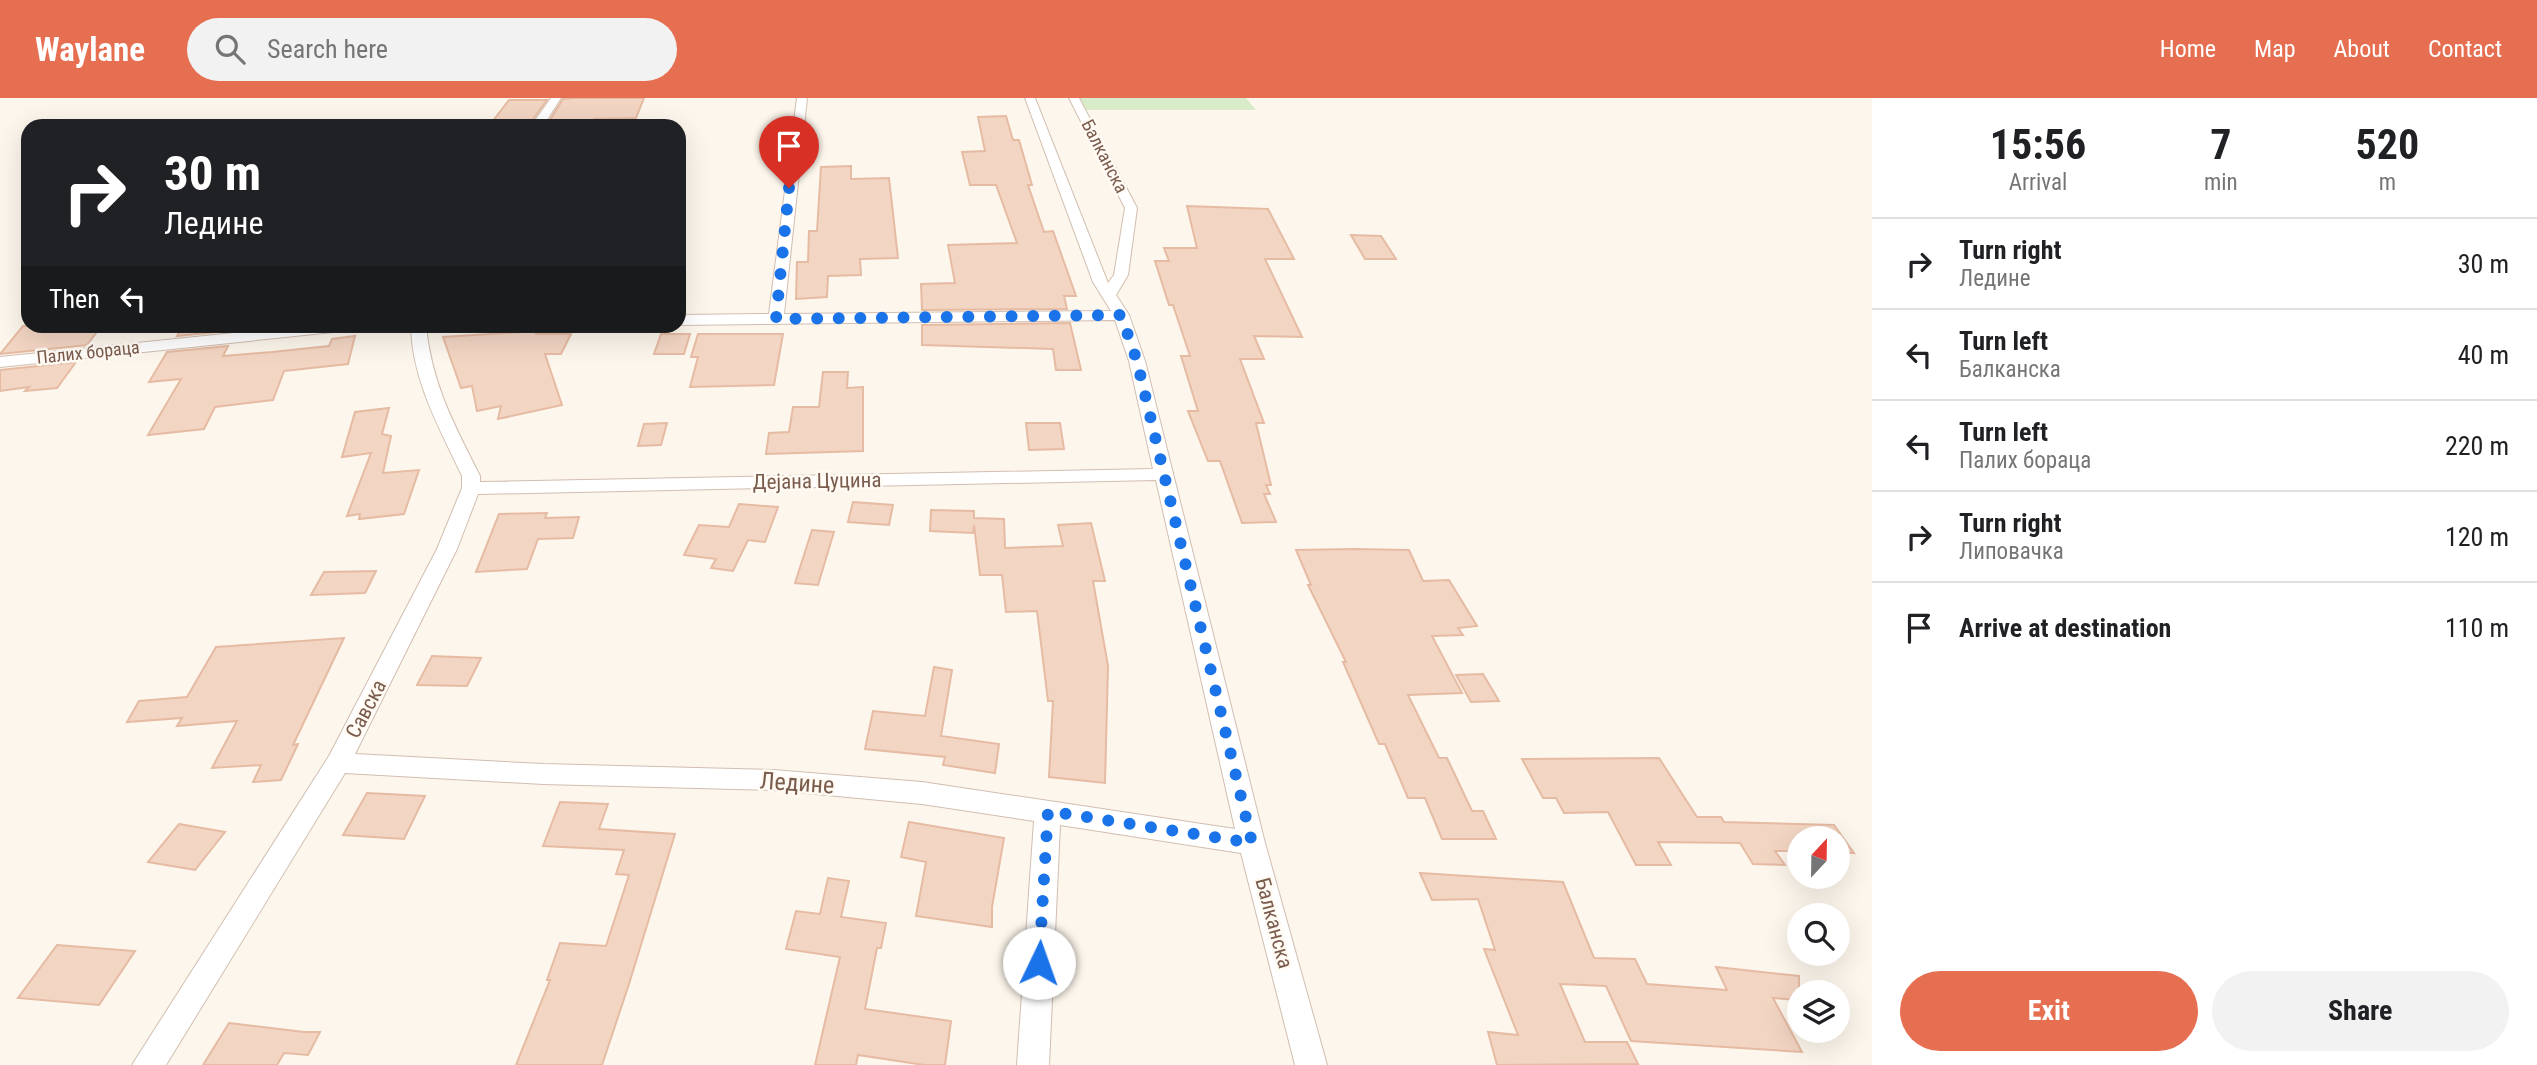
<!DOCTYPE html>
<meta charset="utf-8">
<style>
body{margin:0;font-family:"Roboto Condensed",sans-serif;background:#f2f2f2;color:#202124;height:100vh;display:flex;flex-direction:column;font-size:26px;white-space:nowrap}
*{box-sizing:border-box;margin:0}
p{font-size:23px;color:#757577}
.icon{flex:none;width:38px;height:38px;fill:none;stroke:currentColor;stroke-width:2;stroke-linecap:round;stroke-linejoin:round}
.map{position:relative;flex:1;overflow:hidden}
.panel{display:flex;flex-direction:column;background:#fff;width:665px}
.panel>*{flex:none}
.banner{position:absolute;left:21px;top:21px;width:665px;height:214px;border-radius:21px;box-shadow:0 7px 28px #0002;background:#202124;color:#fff;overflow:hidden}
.needle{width:46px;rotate:22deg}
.controls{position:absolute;left:1787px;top:728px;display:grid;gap:14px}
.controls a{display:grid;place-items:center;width:63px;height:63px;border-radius:50%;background:#fff;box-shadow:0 7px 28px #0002;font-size:35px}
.pin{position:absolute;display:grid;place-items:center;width:60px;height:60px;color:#fff;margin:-72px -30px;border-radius:50% 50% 50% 0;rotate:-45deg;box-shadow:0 0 7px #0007}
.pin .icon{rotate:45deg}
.me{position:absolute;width:77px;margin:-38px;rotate:3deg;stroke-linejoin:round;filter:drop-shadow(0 0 5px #0008)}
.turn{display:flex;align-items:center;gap:24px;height:147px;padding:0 28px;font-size:32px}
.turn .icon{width:91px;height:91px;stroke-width:2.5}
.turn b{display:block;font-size:49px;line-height:60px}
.then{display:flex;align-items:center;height:66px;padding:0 28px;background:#0003;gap:14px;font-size:26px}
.eta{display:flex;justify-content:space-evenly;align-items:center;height:119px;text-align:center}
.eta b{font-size:42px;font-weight:700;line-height:49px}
.button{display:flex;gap:14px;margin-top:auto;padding:14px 28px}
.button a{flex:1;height:80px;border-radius:42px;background:#e76f51;color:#fff;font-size:28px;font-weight:700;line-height:80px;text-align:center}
.button a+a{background:#f2f2f2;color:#202124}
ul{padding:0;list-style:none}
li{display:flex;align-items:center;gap:21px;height:91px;padding:0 28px;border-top:2px solid #e0e0e0}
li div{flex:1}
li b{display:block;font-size:26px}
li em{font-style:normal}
header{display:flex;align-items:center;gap:42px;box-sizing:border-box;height:98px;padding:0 35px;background:#e76f51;color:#fff}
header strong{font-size:33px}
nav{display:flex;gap:38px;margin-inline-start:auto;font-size:24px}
.search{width:490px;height:63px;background:#f2f2f2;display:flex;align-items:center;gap:18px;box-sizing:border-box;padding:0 24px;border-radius:38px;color:#757577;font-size:26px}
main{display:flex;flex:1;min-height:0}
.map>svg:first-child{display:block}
</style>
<header>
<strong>Waylane</strong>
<div class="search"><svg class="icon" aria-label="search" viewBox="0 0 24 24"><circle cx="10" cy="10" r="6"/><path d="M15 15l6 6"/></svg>Search here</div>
<nav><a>Home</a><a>Map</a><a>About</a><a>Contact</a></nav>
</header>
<main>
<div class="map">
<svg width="1872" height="967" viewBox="0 0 1872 967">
<rect width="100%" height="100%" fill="#fdf6ec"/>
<!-- green -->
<path fill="#d8ecc9" d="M 1078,0 L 1246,0 L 1256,12 L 1084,12 Z"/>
<!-- building -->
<g fill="#f3d5c3" stroke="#e6bba3" stroke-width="2">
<path d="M 573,0 L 644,0 L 636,20 L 594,21 L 590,28 L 546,28 L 563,1 Z"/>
<path d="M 509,2 L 547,2 L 528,28 L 489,28 Z"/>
<path d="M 1006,18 L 1013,42 L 1019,42 L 1032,87 L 1028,87 L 1044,134 L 1053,133 L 1076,198 L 1064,198 L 1067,211 L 922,212 L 921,186 L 955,185 L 948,147 L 1017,145 L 996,87 L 970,87 L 962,54 L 985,53 L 978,19 Z"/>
<path d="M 851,68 L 851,81 L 889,80 L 898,160 L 860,161 L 861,177 L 828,178 L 827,199 L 796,201 L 797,164 L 808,164 L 809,133 L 817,133 L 821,69 Z"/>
<path d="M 1187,108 L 1268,111 L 1294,161 L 1265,161 L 1302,239 L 1254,238 L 1264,261 L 1240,261 L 1264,325 L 1256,325 L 1271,387 L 1266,387 L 1270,396 L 1264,396 L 1276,424 L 1242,425 L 1220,363 L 1208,363 L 1188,313 L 1198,313 L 1181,258 L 1190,258 L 1173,207 L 1169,207 L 1155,163 L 1169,163 L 1164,150 L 1197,150 Z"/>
<path d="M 1351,137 L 1381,138 L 1396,161 L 1365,161 Z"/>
<path d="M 1070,225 L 1081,272 L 1056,272 L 1053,251 L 922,247 L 922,227 Z"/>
<path d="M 23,228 L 86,228 L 83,233 L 99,231 L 87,247 L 0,256 Z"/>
<path d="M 183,228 L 238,228 L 235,232 L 177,238 Z"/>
<path d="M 538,233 L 536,236 L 571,236 L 561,256 L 545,256 L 562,307 L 498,321 L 501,308 L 477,313 L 472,288 L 461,290 L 443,239 Z"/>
<path d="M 661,236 L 690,236 L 684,256 L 654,256 Z"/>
<path d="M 698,236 L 783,236 L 774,287 L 690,289 L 698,259 L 691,259 Z"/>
<path d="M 355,238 L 348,266 L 284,273 L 273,302 L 215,309 L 204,331 L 148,337 L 181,281 L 149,284 L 167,254 L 228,248 L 223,258 L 272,254 L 329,248 L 332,241 Z"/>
<path d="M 76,264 L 57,290 L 25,293 L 29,289 L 0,293 L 0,272 Z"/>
<path d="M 823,274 L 848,274 L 847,290 L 863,289 L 863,353 L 766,356 L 769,335 L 789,334 L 793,309 L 819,309 Z"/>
<path d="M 389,310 L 382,336 L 391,338 L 383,375 L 419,372 L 404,416 L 359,421 L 360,416 L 347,418 L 371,355 L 342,359 L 355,314 Z"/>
<path d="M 667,325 L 661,347 L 638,348 L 644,326 Z"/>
<path d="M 1026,325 L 1060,325 L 1064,351 L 1029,352 Z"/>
<path d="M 853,404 L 893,407 L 889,427 L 848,424 Z"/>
<path d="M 739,406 L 778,409 L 765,444 L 748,442 L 733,473 L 711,470 L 716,461 L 684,457 L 699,427 L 729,429 Z"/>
<path d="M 931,412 L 974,413 L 974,420 L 1004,421 L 1005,450 L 1063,448 L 1058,427 L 1091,425 L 1105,483 L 1093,483 L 1108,568 L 1105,685 L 1049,679 L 1053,603 L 1048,603 L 1037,513 L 1006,514 L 1002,477 L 980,477 L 974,427 L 973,435 L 930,433 Z"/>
<path d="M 547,415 L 545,420 L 579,419 L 573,440 L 538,441 L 527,471 L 476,474 L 499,416 Z"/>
<path d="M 812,432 L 834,434 L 818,487 L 795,485 Z"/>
<path d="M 1354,451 L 1409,452 L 1423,483 L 1449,482 L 1477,528 L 1458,530 L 1463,537 L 1432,538 L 1462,595 L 1408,597 L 1439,660 L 1447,660 L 1472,713 L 1483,713 L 1496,741 L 1442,741 L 1425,700 L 1408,700 L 1385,646 L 1379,646 L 1343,564 L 1346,564 L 1308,487 L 1311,487 L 1296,452 Z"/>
<path d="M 376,473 L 365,495 L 311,497 L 324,474 Z"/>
<path d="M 344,540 L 293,647 L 298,646 L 281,682 L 253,684 L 261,667 L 212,670 L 237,623 L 177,628 L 182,620 L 127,624 L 139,603 L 187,599 L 216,549 Z"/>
<path d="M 432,558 L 481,560 L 467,588 L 417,587 Z"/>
<path d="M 934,569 L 952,572 L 941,638 L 999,646 L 995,675 L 943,667 L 945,659 L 865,651 L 873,613 L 925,618 Z"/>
<path d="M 1483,576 L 1499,603 L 1471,604 L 1456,577 Z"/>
<path d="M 1659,660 L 1697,719 L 1721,719 L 1724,724 L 1834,727 L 1854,755 L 1838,754 L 1838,740 L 1799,740 L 1799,753 L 1775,753 L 1785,767 L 1753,766 L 1740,745 L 1658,744 L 1671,767 L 1636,767 L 1608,714 L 1564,715 L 1556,700 L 1543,700 L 1522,661 Z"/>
<path d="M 367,695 L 425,698 L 404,741 L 343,737 Z"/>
<path d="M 560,704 L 608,706 L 599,731 L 675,736 L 629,886 L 602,967 L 516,967 L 550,882 L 547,882 L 560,845 L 606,848 L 629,777 L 616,776 L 624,752 L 543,748 Z"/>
<path d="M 909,724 L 1004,740 L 992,809 L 992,829 L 916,818 L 926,764 L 901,759 Z"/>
<path d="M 179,726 L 225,734 L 195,772 L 148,764 Z"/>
<path d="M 1420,775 L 1563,784 L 1594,860 L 1635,861 L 1647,886 L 1727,892 L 1716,869 L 1799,878 L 1799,902 L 1773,900 L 1802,954 L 1631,943 L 1606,888 L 1560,886 L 1585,944 L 1627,944 L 1638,966 L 1497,967 L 1488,934 L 1518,937 L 1484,851 L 1495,852 L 1478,801 L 1432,802 Z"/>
<path d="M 828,780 L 849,783 L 841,819 L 886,825 L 881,850 L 877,850 L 865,911 L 951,923 L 945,967 L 924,967 L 858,957 L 856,967 L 815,967 L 840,859 L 786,851 L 796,813 L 820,816 Z"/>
<path d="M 57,847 L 135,853 L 99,907 L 18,900 Z"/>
<path d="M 229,925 L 304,934 L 320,934 L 308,957 L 284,955 L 277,967 L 203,967 Z"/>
</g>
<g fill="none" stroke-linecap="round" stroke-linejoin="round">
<!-- minor casing -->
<g stroke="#d1beb0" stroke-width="2">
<g id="minor">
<path d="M 551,0 L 561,0 L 543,28 L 531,28 Z"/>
<path d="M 797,0 L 807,0 L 784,216 L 1111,213 L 1093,184 L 1025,0 L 1035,0 L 1108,185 L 1114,177 L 1125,110 L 1069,0 L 1079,0 L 1137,110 L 1128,177 L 1116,197 L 1129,217 L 1145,263 L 1265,745 L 1327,967 L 1295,967 L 1241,755 L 1060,727 L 1049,967 L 1017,967 L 1034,723 L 922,706 L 773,692 L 543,686 L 345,675 L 166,967 L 132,967 L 329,658 L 437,451 L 462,390 L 462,378 C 439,329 412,282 411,228 L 426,228 C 432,287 454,326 480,378 L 480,384 L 1153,371 L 1129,263 L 1115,222 L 679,227 L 679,217 L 769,216 ZM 1156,382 L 1235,731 L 922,684 L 773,672 L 543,666 L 355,656 L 457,451 L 478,396 Z"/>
<path d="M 303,228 L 351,228 L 343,233 L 0,269 L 0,259 Z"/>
</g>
</g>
<!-- minor -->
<use href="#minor" fill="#fff" fill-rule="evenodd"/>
</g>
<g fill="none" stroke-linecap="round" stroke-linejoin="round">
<!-- route -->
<path stroke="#1a73e8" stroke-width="12" stroke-dasharray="0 21.6" d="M 789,90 L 776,221 L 1121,217 L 1137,263 L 1252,745 L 1048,713 L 1039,865"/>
</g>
<g text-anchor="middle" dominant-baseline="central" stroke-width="5" stroke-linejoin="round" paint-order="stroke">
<!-- far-street labels -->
<g font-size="18" fill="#7a5c4d" stroke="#fffaf3">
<text transform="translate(1105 58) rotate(63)">Балканска</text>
<text transform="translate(88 254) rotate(-6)">Палих бораца</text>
</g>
<!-- street labels -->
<g font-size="21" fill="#7a5c4d" stroke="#fffaf3">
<text transform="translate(817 383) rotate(-1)">Дејана Цуцина</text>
<text transform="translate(366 611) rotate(-62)">Савска</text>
<text transform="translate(1274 825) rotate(75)">Балканска</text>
</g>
<!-- near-street labels -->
<g font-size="24" fill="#7a5c4d" stroke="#fffaf3">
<text transform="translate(797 685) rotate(4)">Ледине</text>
</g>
</g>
</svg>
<div class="controls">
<a><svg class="needle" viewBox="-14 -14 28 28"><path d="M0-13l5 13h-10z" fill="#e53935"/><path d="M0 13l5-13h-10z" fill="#757577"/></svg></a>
<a><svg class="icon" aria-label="search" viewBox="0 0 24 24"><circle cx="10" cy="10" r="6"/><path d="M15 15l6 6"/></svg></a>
<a><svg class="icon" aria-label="layers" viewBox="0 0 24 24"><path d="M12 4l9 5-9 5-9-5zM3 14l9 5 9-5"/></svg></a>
</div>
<div class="pin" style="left:789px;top:90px;background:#d93025"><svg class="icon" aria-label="arrive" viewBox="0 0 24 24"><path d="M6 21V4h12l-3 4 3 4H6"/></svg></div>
<svg class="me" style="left:1039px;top:865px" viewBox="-20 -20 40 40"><circle r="19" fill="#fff"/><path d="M0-13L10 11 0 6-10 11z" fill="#1a73e8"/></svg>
<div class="banner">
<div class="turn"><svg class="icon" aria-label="right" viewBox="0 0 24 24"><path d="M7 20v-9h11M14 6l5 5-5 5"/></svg><div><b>30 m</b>Ледине</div></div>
<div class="then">Then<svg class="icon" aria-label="left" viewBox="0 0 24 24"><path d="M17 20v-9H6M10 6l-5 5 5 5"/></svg></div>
</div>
</div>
<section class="panel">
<div class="eta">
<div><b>15:56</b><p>Arrival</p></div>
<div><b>7</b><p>min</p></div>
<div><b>520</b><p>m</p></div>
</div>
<ul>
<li><svg class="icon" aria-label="right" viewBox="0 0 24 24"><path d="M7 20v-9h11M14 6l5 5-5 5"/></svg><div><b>Turn right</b><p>Ледине</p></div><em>30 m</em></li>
<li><svg class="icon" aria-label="left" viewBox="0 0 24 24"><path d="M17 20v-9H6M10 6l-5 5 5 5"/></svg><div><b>Turn left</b><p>Балканска</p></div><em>40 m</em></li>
<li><svg class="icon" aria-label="left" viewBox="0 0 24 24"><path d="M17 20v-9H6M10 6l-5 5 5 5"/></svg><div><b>Turn left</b><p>Палих бораца</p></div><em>220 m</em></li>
<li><svg class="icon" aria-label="right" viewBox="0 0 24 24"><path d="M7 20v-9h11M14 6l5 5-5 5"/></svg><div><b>Turn right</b><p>Липовачка</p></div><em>120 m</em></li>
<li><svg class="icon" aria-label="arrive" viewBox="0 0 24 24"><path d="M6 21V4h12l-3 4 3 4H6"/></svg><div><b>Arrive at destination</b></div><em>110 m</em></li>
</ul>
<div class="button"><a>Exit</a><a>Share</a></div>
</section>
</main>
